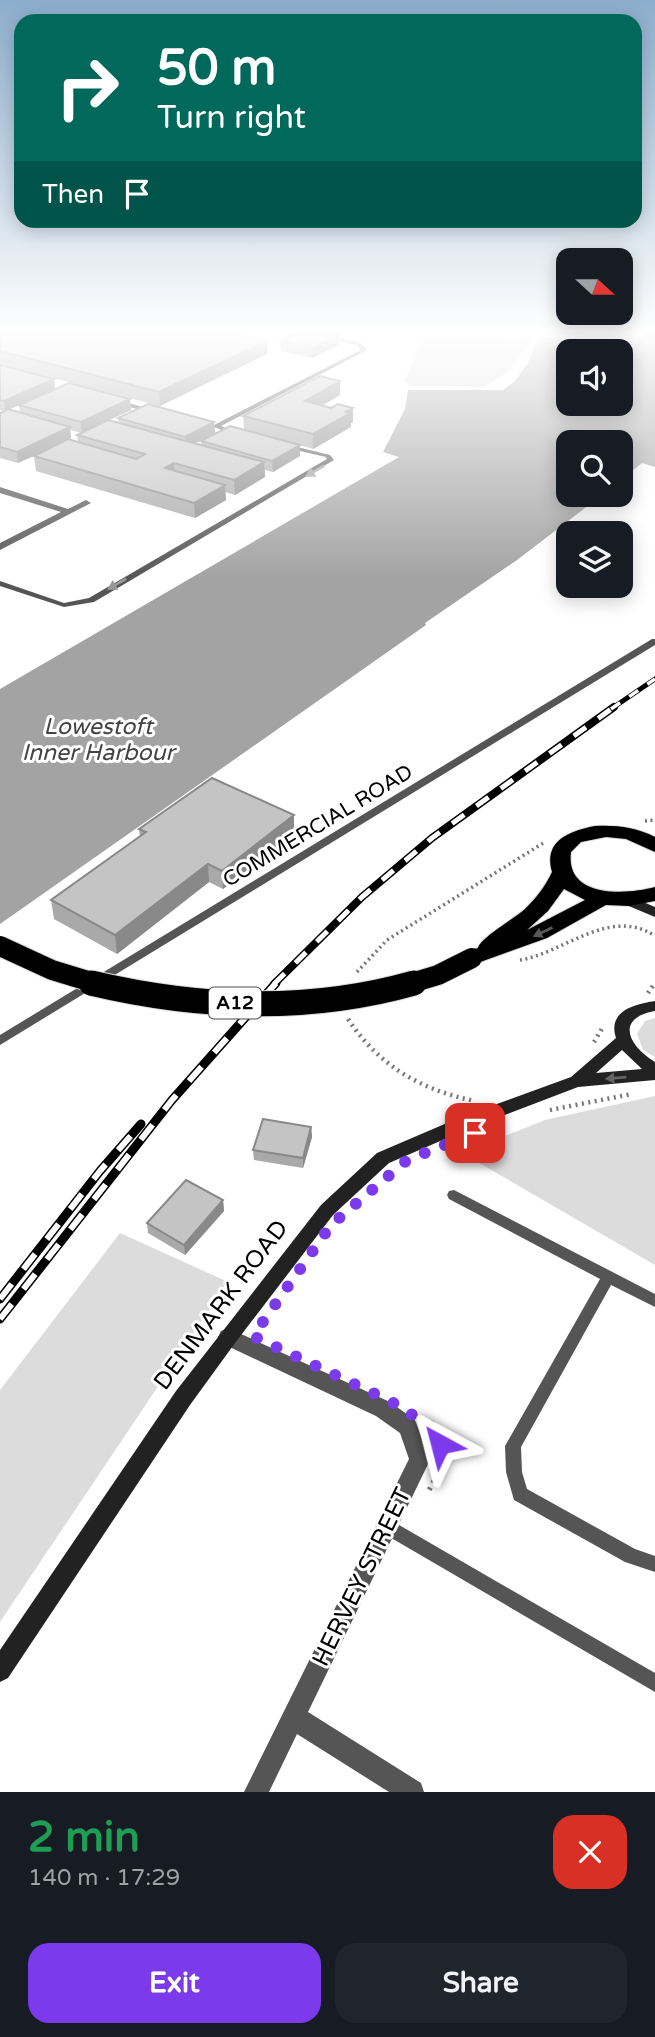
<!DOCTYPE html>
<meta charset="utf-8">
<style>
body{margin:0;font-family:"Varela Round",sans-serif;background:#20242c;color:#f1f3f6;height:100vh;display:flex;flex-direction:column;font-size:26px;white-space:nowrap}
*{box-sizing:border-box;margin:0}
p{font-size:23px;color:#9ea1a6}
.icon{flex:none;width:38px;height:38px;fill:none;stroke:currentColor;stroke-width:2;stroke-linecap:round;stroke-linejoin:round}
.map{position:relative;height:1792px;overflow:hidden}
.side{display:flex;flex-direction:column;background:#171b24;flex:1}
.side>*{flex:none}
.guide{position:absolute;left:14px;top:14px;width:628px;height:214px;border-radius:21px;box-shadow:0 4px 18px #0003;background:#00695c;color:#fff;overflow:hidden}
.needle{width:46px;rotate:111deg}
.fabs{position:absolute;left:556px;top:248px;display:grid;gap:14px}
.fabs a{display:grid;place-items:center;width:77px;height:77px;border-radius:14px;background:#171b24;box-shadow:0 4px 18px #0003;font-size:35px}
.pin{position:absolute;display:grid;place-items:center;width:60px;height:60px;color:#fff;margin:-30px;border-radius:14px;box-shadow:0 4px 10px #0006}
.me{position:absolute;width:77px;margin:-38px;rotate:322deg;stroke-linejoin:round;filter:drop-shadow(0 0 5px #0008)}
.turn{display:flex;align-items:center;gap:24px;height:147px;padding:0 28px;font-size:32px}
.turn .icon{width:91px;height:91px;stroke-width:2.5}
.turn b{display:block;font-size:49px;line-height:60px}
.then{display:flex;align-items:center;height:66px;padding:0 28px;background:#0003;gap:14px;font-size:26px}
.round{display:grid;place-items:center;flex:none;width:74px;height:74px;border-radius:21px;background:#20242c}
.overview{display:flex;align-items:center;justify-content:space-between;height:119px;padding:0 28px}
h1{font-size:42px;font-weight:700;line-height:52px;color:#1e9e55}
.primary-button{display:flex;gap:14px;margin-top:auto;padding:14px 28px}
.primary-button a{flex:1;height:80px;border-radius:21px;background:#7c3aed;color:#fff;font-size:28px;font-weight:700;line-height:80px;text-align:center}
.primary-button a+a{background:#20242c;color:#f1f3f6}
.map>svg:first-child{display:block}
</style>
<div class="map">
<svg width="655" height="1792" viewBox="0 0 655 1792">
<rect width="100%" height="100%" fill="#fff"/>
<!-- green -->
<g fill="#dcdcdc">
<path d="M 428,328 L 497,328 L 487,335 L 505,332 L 508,338 L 515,338 L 521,333 L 518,328 L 607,328 L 606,330 L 585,328 L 581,330 L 593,336 L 558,334 L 532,339 L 508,372 L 483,387 L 411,386 L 404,382 Z"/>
<path d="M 655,1018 L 655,1057 L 643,1050 L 637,1034 L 645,1021 Z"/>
<path d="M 655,1096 L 655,1265 L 462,1153 L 545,1120 Z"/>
<path d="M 120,1233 L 228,1282 L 0,1622 L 0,1390 Z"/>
</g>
<!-- water -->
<path fill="#a3a3a3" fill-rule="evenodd" d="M 643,328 L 655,328 L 655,467 L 642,463 L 621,480 L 621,443 L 569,443 L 569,495 L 602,495 L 517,560 L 425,623 L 426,625 L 0,924 L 0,689 L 399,457 L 383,452 L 405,409 L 408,390 L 503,390 L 515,381 L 528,363 L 537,340 L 542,337 L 635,342 L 641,339 ZM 569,352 L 621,352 L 621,404 L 569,404 Z"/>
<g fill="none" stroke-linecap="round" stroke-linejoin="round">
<!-- highway casing -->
<g stroke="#dbdbdb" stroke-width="2">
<path id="highway" d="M 595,826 C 616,825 636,827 655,837 L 655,852 L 626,839 L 606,837 L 581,842 L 571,852 C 565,898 625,895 655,887 L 655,901 L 629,906 L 606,905 L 547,938 L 472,965 L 464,963 L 461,958 L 464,953 L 478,948 C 481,937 514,919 525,909 C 536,898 545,887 552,872 C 543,841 569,831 595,826 ZM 564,889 L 585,900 L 527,930 L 548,911 Z"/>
</g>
<!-- path-far2 -->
<g stroke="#777" stroke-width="3.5" stroke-dasharray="2 3.5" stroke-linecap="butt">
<path d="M 645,821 L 655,820"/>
<path d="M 520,960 C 564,953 610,906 655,936"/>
<path d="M 357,972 L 387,940 L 545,842"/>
</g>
<!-- path-far1 -->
<g stroke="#777" stroke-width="4.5" stroke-dasharray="2 4.5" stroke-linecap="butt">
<path d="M 648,993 L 655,983"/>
<path d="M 348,1019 C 379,1066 421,1090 475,1101"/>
<path d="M 594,1042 L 603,1027"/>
<path d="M 550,1110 L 632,1094"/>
</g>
<!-- path -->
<path stroke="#777" stroke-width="5" stroke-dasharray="2.5 5" stroke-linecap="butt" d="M 426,1423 L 435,1428 L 445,1460 L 428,1492"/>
<!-- lane -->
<g fill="#555" fill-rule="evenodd">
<path d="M 285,328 L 296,328 L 316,333 L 313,335 Z"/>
<path d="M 328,335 L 361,343 L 367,350 L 221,426 L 238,433 L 238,435 L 234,435 L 214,427 L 214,425 L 361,350 L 357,345 L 326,338 Z"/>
<path d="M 117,400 L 154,410 L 155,411 L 152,413 L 115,403 L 115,401 Z"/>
<path d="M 289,445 L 330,455 L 334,460 L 94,602 L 64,607 L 0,586 L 0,581 L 64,603 L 89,598 L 327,459 L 326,457 L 287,448 L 287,446 Z"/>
<path d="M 652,639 L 655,639 L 655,645 L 0,1045 L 0,1035 Z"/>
<path d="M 454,1190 L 655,1294 L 655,1307 L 611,1285 L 521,1447 L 522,1472 L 527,1489 L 635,1549 L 655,1556 L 655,1572 L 625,1562 L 514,1500 L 506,1472 L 505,1446 L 600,1279 L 449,1199 L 447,1195 L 449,1191 Z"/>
<path d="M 387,1518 L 655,1673 L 655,1692 L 381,1532 L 379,1526 L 381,1520 Z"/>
</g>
<!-- street -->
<g fill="#555" fill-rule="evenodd">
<path d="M 0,487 L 68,509 L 86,500 L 91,503 L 0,550 L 0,543 L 61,512 L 0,493 Z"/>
<path d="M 228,1328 L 390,1402 L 415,1420 L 430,1460 L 308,1712 L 421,1783 L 424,1792 L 389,1792 L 297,1734 L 269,1792 L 244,1792 L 409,1459 L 400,1433 L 376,1416 L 221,1343 L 218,1337 L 221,1331 Z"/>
</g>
<!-- secondary -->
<g fill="#222" fill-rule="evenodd">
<path d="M 629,896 L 655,907 L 655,917 L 624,904 L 622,901 Z"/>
<path d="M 655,1001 L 655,1011 C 615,1018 628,1046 655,1062 L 655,1080 L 578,1087 L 473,1127 L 389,1163 L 333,1215 L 235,1343 L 190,1405 L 8,1678 L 0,1682 L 0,1650 L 176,1391 L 321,1205 L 377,1153 L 461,1117 L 571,1077 L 616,1038 C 607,1011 635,1004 655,1001 ZM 622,1050 L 642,1069 L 596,1073 Z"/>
</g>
<!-- highway -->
<use href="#highway" fill="#000" fill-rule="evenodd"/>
<!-- rail-far2 casing -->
<g stroke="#000" stroke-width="5">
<path id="rail-far2" d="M 611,709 L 655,679"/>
</g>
<!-- rail-far1 casing -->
<g stroke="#000" stroke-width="8">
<path id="rail-far1" d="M 274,984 L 362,897 L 432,838 L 614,707"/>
</g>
<!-- rail casing -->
<g stroke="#000" stroke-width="9">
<g id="rail">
<path d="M 0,1299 L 100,1171 L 141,1124"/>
<path d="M 0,1319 L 172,1100 L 276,983"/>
</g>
</g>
<!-- rail-far2 -->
<use href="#rail-far2" stroke="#fff" stroke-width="3.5" stroke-dasharray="11" stroke-linecap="butt"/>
<!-- rail-far1 -->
<use href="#rail-far1" stroke="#fff" stroke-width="5" stroke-dasharray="15" stroke-linecap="butt"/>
<!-- rail -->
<use href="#rail" stroke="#fff" stroke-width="6" stroke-dasharray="19" stroke-linecap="butt"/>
<!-- highway-bridge-far1 casing -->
<g stroke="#dbdbdb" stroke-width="22" stroke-linecap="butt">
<g id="highway-bridge-far1">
<path d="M 0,946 L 52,970 L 98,984"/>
<path d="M 408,984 L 438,975 L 472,958"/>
</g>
</g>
<!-- highway-bridge casing -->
<g stroke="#dbdbdb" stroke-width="27" stroke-linecap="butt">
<path id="highway-bridge" d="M 91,983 C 197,1008 308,1013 414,983"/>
</g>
<!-- highway-bridge-far1 -->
<use href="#highway-bridge-far1" stroke="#000" stroke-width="20"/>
<!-- highway-bridge -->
<use href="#highway-bridge" stroke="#000" stroke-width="25"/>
</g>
<!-- wall -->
<g fill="#a9a9a9" fill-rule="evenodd">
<path d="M 0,328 L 267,341 L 267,354 L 160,406 L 0,364 Z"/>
<path d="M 294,328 L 320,328 L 317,330 L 339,345 L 312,358 L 281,351 L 280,341 L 303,330 Z"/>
<path d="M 336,328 L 375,328 L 363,334 Z"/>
<path d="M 0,365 L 54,379 L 55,389 L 130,399 L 131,410 L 109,420 L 119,423 L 118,418 L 214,422 L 215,433 L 195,443 L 201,445 L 201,441 L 244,430 L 243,416 L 340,381 L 340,395 L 322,406 L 331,408 L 353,408 L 353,422 L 351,423 L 351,427 L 313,449 L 300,445 L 300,456 L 273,472 L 265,470 L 265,477 L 235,495 L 225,492 L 226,500 L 195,518 L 36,471 L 34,456 L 18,463 L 0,458 L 0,413 L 4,411 L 0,410 ZM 19,405 L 20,413 L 9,410 ZM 70,430 L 82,433 L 77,435 L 78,442 L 68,440 L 71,438 Z"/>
<path d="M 294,815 L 294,833 L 223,889 L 209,882 L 117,954 L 54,919 L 51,900 L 140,837 L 139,829 Z"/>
<path d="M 311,1127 L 312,1137 L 303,1168 L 254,1160 L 253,1150 Z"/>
<path d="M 223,1200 L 224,1211 L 185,1255 L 148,1233 L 147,1223 Z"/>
</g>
<!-- shaded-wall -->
<g fill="#898989">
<path d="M 363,328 L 375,328 L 363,334 Z"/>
<path d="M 339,335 L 339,345 L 312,358 L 312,348 Z"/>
<path d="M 267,341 L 267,354 L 160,406 L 159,392 Z"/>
<path d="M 54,379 L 55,390 L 5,411 L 4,401 Z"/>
<path d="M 340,381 L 340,395 L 305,415 L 305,401 Z"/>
<path d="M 130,399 L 131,410 L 82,433 L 81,422 Z"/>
<path d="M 353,408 L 353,422 L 351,423 L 351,427 L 313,449 L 313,434 Z"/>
<path d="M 214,422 L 215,433 L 186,448 L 185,437 Z"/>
<path d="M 70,427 L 71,438 L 18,463 L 17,452 Z"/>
<path d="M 300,445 L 300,456 L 273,472 L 272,461 Z"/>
<path d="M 264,462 L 265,477 L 235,495 L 234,480 Z"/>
<path d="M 174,463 L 175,478 L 165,468 Z"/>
<path d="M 225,485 L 226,500 L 195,518 L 194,503 Z"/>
<path d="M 294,815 L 294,833 L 223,889 L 222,871 Z"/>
<path d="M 208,864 L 209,882 L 117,954 L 115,935 Z"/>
<path d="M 311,1127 L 312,1137 L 303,1168 L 303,1158 Z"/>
<path d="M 223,1200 L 224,1211 L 185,1255 L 184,1245 Z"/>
</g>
<!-- building -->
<g fill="#c4c4c4" stroke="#898989" stroke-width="2">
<path d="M 0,328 L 208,328 L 267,341 L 159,392 L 0,351 Z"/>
<path d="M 307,328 L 309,328 L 339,335 L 312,348 L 280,341 Z"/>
<path d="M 0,365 L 54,379 L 4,401 L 0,400 Z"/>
<path d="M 320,376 L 340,381 L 305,401 L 331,408 L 338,404 L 353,408 L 346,412 L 351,413 L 313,434 L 243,416 Z"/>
<path d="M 69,383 L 130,399 L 81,422 L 19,405 Z"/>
<path d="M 148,404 L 214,422 L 185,437 L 118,418 Z"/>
<path d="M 8,409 L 70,427 L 17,452 L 0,447 L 0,413 Z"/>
<path d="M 108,420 L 264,462 L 234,480 L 174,463 L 165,468 L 225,485 L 194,503 L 34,456 L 68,439 L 136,459 L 145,454 L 77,435 Z"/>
<path d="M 230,426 L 300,445 L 272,461 L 201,441 Z"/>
<path d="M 212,778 L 294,815 L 222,871 L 208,864 L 115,935 L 51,900 L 146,832 L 139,829 Z"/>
<path d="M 263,1119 L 311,1127 L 303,1158 L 253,1150 Z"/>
<path d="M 186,1180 L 223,1200 L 184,1245 L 147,1223 Z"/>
</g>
<!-- one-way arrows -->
<defs><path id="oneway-solid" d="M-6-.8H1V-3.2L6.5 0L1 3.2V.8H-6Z" transform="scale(1.75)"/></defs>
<g fill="#999">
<use href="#oneway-solid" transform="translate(315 471) rotate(150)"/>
<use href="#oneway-solid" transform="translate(117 584) rotate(150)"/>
</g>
<use fill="#595959" href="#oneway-solid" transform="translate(543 932) rotate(155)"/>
<use fill="#646464" href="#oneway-solid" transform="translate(616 1078) rotate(175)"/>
<!-- sky -->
<linearGradient id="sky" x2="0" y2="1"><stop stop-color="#8cadcc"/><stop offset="0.57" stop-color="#fff"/><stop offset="1" stop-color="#fff" stop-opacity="0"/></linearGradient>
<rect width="655" height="579" fill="url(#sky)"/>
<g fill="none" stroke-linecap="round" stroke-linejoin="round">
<!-- route -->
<path stroke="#7c3aed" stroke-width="12" stroke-dasharray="0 21.6" d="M 440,1444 L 435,1429 L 390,1401 L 253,1336 L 331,1225 L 407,1160 L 475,1133"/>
</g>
<g text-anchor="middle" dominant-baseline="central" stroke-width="6" stroke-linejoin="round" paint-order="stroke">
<!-- shield labels -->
<rect fill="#fff" stroke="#4c4c4c" stroke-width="2" x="209" y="987.5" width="52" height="31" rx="5"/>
<g font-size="19" font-weight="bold" fill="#000">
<text x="235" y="1003">A12</text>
</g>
<!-- street labels -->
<g font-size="21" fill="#000" stroke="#fff">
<text transform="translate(318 826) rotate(-31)">COMMERCIAL ROAD</text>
</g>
<!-- water labels -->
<g font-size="23" font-style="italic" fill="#444" stroke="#fff">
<text x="98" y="727">Lowestoft<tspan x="98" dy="26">Inner Harbour</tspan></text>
</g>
<!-- near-street labels -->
<g font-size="24" fill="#000" stroke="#fff">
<text transform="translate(221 1305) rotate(-53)">DENMARK ROAD</text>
<text transform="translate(362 1577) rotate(-64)">HERVEY STREET</text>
</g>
</g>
</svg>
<div class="fabs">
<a><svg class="needle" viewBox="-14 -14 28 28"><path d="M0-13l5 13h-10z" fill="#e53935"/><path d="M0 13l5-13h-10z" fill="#9ea1a6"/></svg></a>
<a><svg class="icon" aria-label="sound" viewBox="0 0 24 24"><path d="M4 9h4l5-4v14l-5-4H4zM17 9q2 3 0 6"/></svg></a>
<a><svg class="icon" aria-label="search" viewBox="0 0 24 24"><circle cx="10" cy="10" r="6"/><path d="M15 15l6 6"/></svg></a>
<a><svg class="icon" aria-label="layers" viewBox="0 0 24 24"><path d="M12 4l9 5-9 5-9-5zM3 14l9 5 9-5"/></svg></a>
</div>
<div class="pin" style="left:475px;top:1133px;background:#d93025"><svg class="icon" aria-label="arrive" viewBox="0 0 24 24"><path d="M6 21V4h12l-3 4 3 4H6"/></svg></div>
<svg class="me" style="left:440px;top:1444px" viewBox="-20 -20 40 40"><path d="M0-17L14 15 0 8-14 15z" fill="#7c3aed" stroke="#fff" stroke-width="4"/></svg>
<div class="guide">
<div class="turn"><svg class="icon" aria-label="right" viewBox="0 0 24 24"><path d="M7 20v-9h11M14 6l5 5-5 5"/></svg><div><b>50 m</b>Turn right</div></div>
<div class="then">Then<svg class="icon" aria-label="arrive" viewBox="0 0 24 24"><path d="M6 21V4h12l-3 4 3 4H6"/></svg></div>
</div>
</div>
<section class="side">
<div class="overview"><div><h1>2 min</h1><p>140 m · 17:29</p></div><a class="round" style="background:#d93025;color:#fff"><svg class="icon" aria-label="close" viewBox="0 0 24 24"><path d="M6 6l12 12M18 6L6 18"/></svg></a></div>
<div class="primary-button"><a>Exit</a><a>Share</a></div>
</section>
